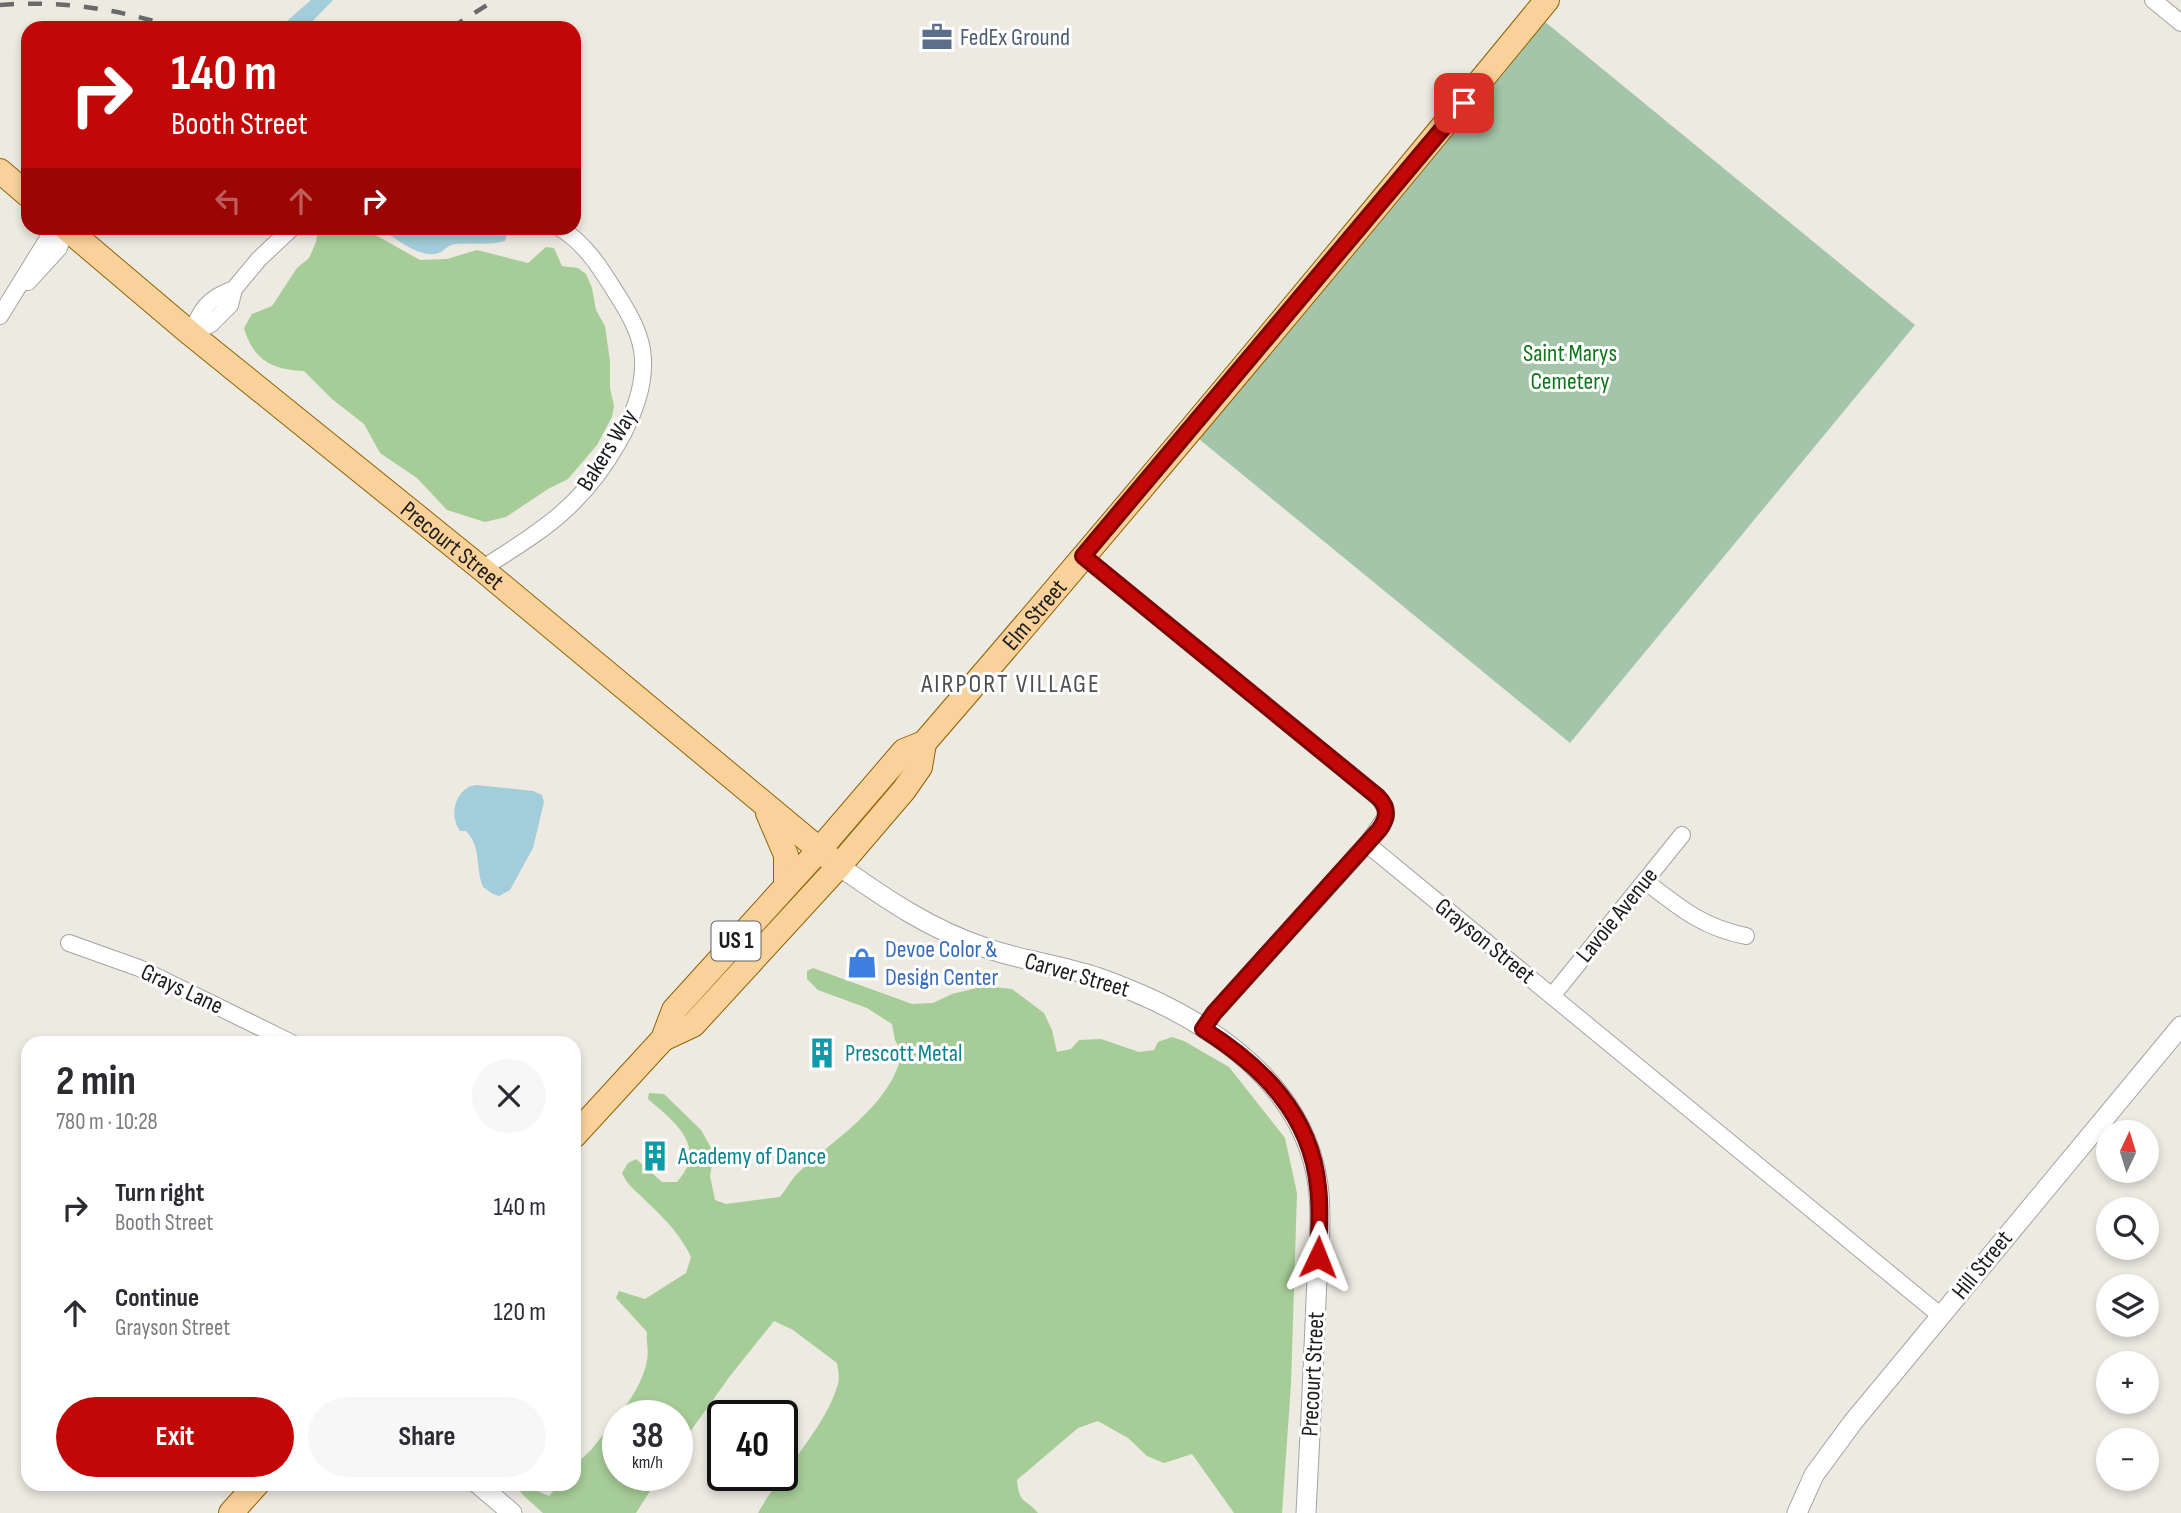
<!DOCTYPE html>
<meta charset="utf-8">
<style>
body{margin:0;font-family:"Sofia Sans Condensed",sans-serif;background:#f7f7f7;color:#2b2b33;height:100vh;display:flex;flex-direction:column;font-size:26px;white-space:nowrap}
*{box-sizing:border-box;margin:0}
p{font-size:23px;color:#7c7c81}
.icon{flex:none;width:38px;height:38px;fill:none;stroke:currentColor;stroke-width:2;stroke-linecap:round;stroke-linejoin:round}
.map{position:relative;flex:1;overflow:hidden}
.panel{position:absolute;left:21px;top:1036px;width:560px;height:455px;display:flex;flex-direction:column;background:#fff;border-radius:21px;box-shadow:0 4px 10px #0003}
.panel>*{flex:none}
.hud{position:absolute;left:21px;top:21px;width:560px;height:214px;border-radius:21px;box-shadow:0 4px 10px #0003;background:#c20806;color:#fff;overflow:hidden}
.needle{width:46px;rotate:4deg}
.buttons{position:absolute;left:2096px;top:1120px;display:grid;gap:14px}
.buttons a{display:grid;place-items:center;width:63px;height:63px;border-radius:50%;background:#fff;box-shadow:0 4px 10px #0003;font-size:35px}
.speed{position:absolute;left:602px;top:1400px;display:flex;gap:14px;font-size:35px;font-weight:700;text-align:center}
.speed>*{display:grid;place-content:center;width:91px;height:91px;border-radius:50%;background:#fff;box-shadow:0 4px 10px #0003;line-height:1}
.speed small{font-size:18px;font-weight:400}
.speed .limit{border:4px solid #111;border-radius:10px;background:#fff;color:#111}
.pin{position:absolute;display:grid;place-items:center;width:60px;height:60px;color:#fff;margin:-30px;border-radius:14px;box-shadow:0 4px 10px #0006}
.me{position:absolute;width:77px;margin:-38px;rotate:2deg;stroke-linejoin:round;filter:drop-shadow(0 0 5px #0008)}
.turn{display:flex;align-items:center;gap:24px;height:147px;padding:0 35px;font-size:32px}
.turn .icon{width:91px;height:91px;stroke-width:2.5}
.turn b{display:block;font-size:49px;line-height:60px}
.lanes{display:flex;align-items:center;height:66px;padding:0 35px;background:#0003;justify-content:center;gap:35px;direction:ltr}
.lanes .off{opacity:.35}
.round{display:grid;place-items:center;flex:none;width:74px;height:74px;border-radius:37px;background:#f7f7f7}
.head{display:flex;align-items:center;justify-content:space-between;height:119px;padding:0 35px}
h1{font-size:42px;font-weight:700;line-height:52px}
.primary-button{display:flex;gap:14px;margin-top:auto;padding:14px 35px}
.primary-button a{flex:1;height:80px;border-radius:42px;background:#c20806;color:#fff;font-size:28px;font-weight:700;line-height:80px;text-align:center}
.primary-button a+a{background:#f7f7f7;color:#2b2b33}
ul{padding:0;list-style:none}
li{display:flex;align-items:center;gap:21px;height:105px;padding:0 35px}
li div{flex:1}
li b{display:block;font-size:26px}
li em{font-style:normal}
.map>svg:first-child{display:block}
</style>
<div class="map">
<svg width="2181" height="1513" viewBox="0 0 2181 1513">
<rect width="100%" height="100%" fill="#edeae2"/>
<!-- forest -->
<g fill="#a6cc97">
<path d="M 318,228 L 363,228 L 420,260 L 447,259 L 477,250 L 528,263 L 546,247 L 554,248 L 562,266 L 578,268 L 586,274 L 592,288 L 596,310 L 605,326 L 610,361 L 610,388 L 614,406 L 612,417 L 597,445 L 568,479 L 548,489 L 506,517 L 485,522 L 447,510 L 417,478 L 380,453 L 364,424 L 332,399 L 304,371 C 271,370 253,359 244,328 L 252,314 L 272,306 L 297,268 L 309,258 L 316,242 Z"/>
<path d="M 813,968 L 912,1004 L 933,1003 L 952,994 L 985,986 L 1012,989 L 1044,1013 L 1052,1030 L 1057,1052 L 1071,1049 L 1079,1040 L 1101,1039 L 1139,1052 L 1154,1050 L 1158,1042 L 1172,1037 L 1184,1041 L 1229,1067 L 1285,1138 L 1297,1193 L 1291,1384 L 1282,1513 L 1234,1513 L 1192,1454 L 1164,1463 L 1147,1456 L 1128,1438 L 1098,1421 L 1078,1428 L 1017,1480 C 1019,1505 1026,1498 1038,1513 L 758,1513 C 781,1471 825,1429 838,1384 C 840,1378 838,1370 837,1363 L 793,1330 L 774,1321 L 730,1376 L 677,1450 L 677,1416 L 618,1416 C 630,1401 644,1380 647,1360 C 649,1352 646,1341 647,1332 L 616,1298 L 619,1291 L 645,1299 L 686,1273 L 691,1257 C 681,1235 664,1218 647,1202 C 637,1191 628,1187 622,1173 L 628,1163 L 636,1159 L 662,1182 L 677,1182 C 708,1147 676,1123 648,1099 L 649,1093 L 664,1094 L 701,1130 L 714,1153 L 710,1176 L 715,1200 L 726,1204 L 780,1197 C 787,1188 792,1178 800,1171 C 837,1137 891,1105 902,1053 L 895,1040 L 892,1024 L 867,1008 L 818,990 L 807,979 L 807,971 Z"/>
<path d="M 618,1416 L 618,1475 L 660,1475 L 636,1513 L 543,1513 L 524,1496 L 514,1484 L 531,1484 L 535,1490 L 549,1496 L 559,1484 L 574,1484 L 574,1466 L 591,1450 Z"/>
</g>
<!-- cemetery -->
<path fill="#a4c5a9" d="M 1544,21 L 1915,325 L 1570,743 L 1199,439 Z"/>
<!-- water -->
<g fill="#a3cdda">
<path d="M 311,0 L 333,0 L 306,28 L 279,28 Z"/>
<path d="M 380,228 L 505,228 L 507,234 L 505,241 C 488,246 471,242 455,244 C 447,245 443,253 435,254 C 416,256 395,238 380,228 Z"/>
<path d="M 476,785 L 533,791 L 542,795 L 544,802 L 533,848 L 510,890 L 499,896 L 493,894 L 483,887 C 475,867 482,848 466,831 L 460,831 C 448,816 456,787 476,785 Z"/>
</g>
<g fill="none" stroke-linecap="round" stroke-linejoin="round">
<!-- minor casing -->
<g stroke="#a3a3a3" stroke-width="18">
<g id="minor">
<path d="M 2153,0 L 2181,23"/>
<path d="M 28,282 L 59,248 L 65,228"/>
<path d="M 0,316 L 47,240 L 65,228"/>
<path d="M 191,334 L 211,324 L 230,305 L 234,289 L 259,259 L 292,228"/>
<path d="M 191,334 C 201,309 208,298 234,289"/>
<path d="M 1083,556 L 1378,797 L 1385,807 L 1386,817 L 1367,844 L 1941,1316"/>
<path d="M 482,569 C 509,551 540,533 564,511 C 601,478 646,411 643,359 C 642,336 630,315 618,296 C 601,269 587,245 560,228"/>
<path d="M 1645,881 C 1680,908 1702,927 1746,936"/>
<path d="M 69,943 L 139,968 L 292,1043"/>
<path d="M 1552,996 L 1682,835"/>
<path d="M 1203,1029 L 1214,1013 L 1367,844"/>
</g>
</g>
<!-- tertiary casing -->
<g stroke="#a3a3a3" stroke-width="21">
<g id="tertiary">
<path d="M 839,866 C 886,899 931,930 986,948 C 1023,961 1062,965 1099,978 C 1195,1012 1303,1075 1318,1185 C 1323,1223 1317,1263 1316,1301 C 1313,1372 1310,1442 1306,1513"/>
<path d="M 478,1484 L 512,1513"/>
<path d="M 1797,1513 L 1814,1475 L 1853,1422 L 2181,1026"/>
</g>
</g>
<!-- primary casing -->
<g stroke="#906304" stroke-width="26">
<g id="primary">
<path d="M 0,171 L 28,195"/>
<path id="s1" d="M 66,228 L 191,334 L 482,569 L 839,866"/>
<path d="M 768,813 L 786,855 L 786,886"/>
<path d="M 663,1039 L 693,1025 L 839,866 L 904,790 L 920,767 L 924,743"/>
<path id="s2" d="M 574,1136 L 663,1039 L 674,1010 L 820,849 L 904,751 L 924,743 C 1135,499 1342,250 1547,0"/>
<path d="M 231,1513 L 257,1484"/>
</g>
</g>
<!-- minor -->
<use href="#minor" stroke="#fff" stroke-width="16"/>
<!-- tertiary -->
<use href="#tertiary" stroke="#fff" stroke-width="19"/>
<!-- primary -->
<use href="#primary" stroke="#f9d19b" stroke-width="24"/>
<!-- rail -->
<g stroke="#6a6a6a" stroke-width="4.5" stroke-dasharray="14 14" stroke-linecap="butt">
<path d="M 0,5 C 61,0 119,9 176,28"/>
<path d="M 451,28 L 495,0"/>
</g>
</g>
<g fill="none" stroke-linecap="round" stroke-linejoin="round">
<!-- route casing -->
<g stroke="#7e0504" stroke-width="18">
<path id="route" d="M 1318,1257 C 1319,1234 1321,1210 1318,1187 C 1311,1115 1262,1066 1203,1029 L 1214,1013 L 1379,830 C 1388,818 1389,808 1378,797 L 1083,556 L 1464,103"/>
</g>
<!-- route -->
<use href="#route" stroke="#c20806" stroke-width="12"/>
</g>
<!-- icons -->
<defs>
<g id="office-bare" transform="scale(2.415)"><path d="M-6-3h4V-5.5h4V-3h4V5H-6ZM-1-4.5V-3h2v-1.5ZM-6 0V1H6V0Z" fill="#5c6f8a" stroke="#fff" stroke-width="2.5" paint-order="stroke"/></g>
<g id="shop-bare" transform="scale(2.415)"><path d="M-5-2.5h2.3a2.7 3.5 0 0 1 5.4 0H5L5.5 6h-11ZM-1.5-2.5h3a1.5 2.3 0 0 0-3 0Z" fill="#3f7fe0" stroke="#fff" stroke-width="2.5" paint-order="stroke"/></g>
<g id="building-bare" transform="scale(2.415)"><path d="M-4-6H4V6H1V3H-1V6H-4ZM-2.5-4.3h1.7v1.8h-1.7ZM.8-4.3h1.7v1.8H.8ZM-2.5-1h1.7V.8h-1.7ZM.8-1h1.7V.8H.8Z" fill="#0f9aa8" stroke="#fff" stroke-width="2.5" paint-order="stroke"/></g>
</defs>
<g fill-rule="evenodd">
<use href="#office-bare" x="937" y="37"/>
<use href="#shop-bare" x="862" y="963"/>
<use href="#building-bare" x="822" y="1053"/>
<use href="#building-bare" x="655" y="1156"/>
</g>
<g text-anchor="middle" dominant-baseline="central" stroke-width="6" stroke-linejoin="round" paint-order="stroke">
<!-- shield labels -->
<rect fill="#fff" stroke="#606060" stroke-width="2" x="711.5" y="921.5" width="49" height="39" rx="5"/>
<g font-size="23" font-weight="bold" fill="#1c1c1c">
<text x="736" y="941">US 1</text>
</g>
<!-- service labels -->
<g font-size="24" fill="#4e5e75" stroke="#fff" text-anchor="start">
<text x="960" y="37">FedEx Ground</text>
</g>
<!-- park labels -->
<g font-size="24" fill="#0e7618" stroke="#fff">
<text x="1570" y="353">Saint Marys<tspan x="1570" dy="28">Cemetery</tspan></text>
</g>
<!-- street labels -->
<g font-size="24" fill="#1c1c1c" stroke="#fff">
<text transform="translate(607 450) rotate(-58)">Bakers Way</text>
<text stroke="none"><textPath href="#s1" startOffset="500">Precourt Street</textPath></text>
<text stroke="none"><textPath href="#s2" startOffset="700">Elm Street</textPath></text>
<text transform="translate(1617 915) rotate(-51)">Lavoie Avenue</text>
<text transform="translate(1485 941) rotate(39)">Grayson Street</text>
<text transform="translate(1077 975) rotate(16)">Carver Street</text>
<text transform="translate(182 989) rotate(25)">Grays Lane</text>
<text transform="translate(1982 1265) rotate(-51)">Hill Street</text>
<text transform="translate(1313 1374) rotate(-87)">Precourt Street</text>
</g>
<!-- shop labels -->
<g font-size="24" fill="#366cbe" stroke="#fff" text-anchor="start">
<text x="885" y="949">Devoe Color &amp;<tspan x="885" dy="28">Design Center</tspan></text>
</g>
<!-- culture labels -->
<g font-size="24" fill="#0d838f" stroke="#fff" text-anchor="start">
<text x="845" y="1053">Prescott Metal</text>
<text x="678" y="1156">Academy of Dance</text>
</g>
<!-- neighbourhood labels -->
<g font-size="26" letter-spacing="2" fill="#4f4f4f" stroke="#fff">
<text x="1011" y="684">AIRPORT VILLAGE</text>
</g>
</g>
</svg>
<div class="buttons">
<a><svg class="needle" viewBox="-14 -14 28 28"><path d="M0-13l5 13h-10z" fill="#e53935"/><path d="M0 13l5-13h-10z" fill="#7c7c81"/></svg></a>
<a><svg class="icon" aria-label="search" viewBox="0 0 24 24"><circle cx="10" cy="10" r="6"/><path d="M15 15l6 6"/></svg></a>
<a><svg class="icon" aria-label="layers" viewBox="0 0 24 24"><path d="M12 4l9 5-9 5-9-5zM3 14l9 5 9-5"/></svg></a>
<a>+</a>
<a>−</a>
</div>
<div class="speed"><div>38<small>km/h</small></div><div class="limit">40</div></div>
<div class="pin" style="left:1464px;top:103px;background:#d93025"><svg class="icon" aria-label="arrive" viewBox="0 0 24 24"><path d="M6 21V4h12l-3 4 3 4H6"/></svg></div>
<svg class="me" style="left:1318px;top:1257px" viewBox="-20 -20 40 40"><path d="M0-17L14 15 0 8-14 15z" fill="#c20806" stroke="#fff" stroke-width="4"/></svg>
<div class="hud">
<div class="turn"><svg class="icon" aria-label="right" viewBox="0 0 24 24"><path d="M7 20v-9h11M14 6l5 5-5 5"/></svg><div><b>140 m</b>Booth Street</div></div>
<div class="lanes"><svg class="icon off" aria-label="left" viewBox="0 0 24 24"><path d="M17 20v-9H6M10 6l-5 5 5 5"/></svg><svg class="icon off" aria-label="ahead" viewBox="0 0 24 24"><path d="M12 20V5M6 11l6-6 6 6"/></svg><svg class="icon" aria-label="right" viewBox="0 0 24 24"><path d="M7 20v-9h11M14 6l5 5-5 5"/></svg></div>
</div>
<section class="panel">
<div class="head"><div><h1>2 min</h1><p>780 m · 10:28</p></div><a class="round"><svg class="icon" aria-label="close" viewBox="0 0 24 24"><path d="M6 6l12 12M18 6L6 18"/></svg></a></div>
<ul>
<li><svg class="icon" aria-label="right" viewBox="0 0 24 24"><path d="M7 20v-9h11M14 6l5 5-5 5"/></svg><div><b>Turn right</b><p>Booth Street</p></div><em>140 m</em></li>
<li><svg class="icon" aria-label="ahead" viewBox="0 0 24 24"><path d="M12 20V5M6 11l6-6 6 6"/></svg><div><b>Continue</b><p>Grayson Street</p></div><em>120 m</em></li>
</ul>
<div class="primary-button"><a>Exit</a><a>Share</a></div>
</section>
</div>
